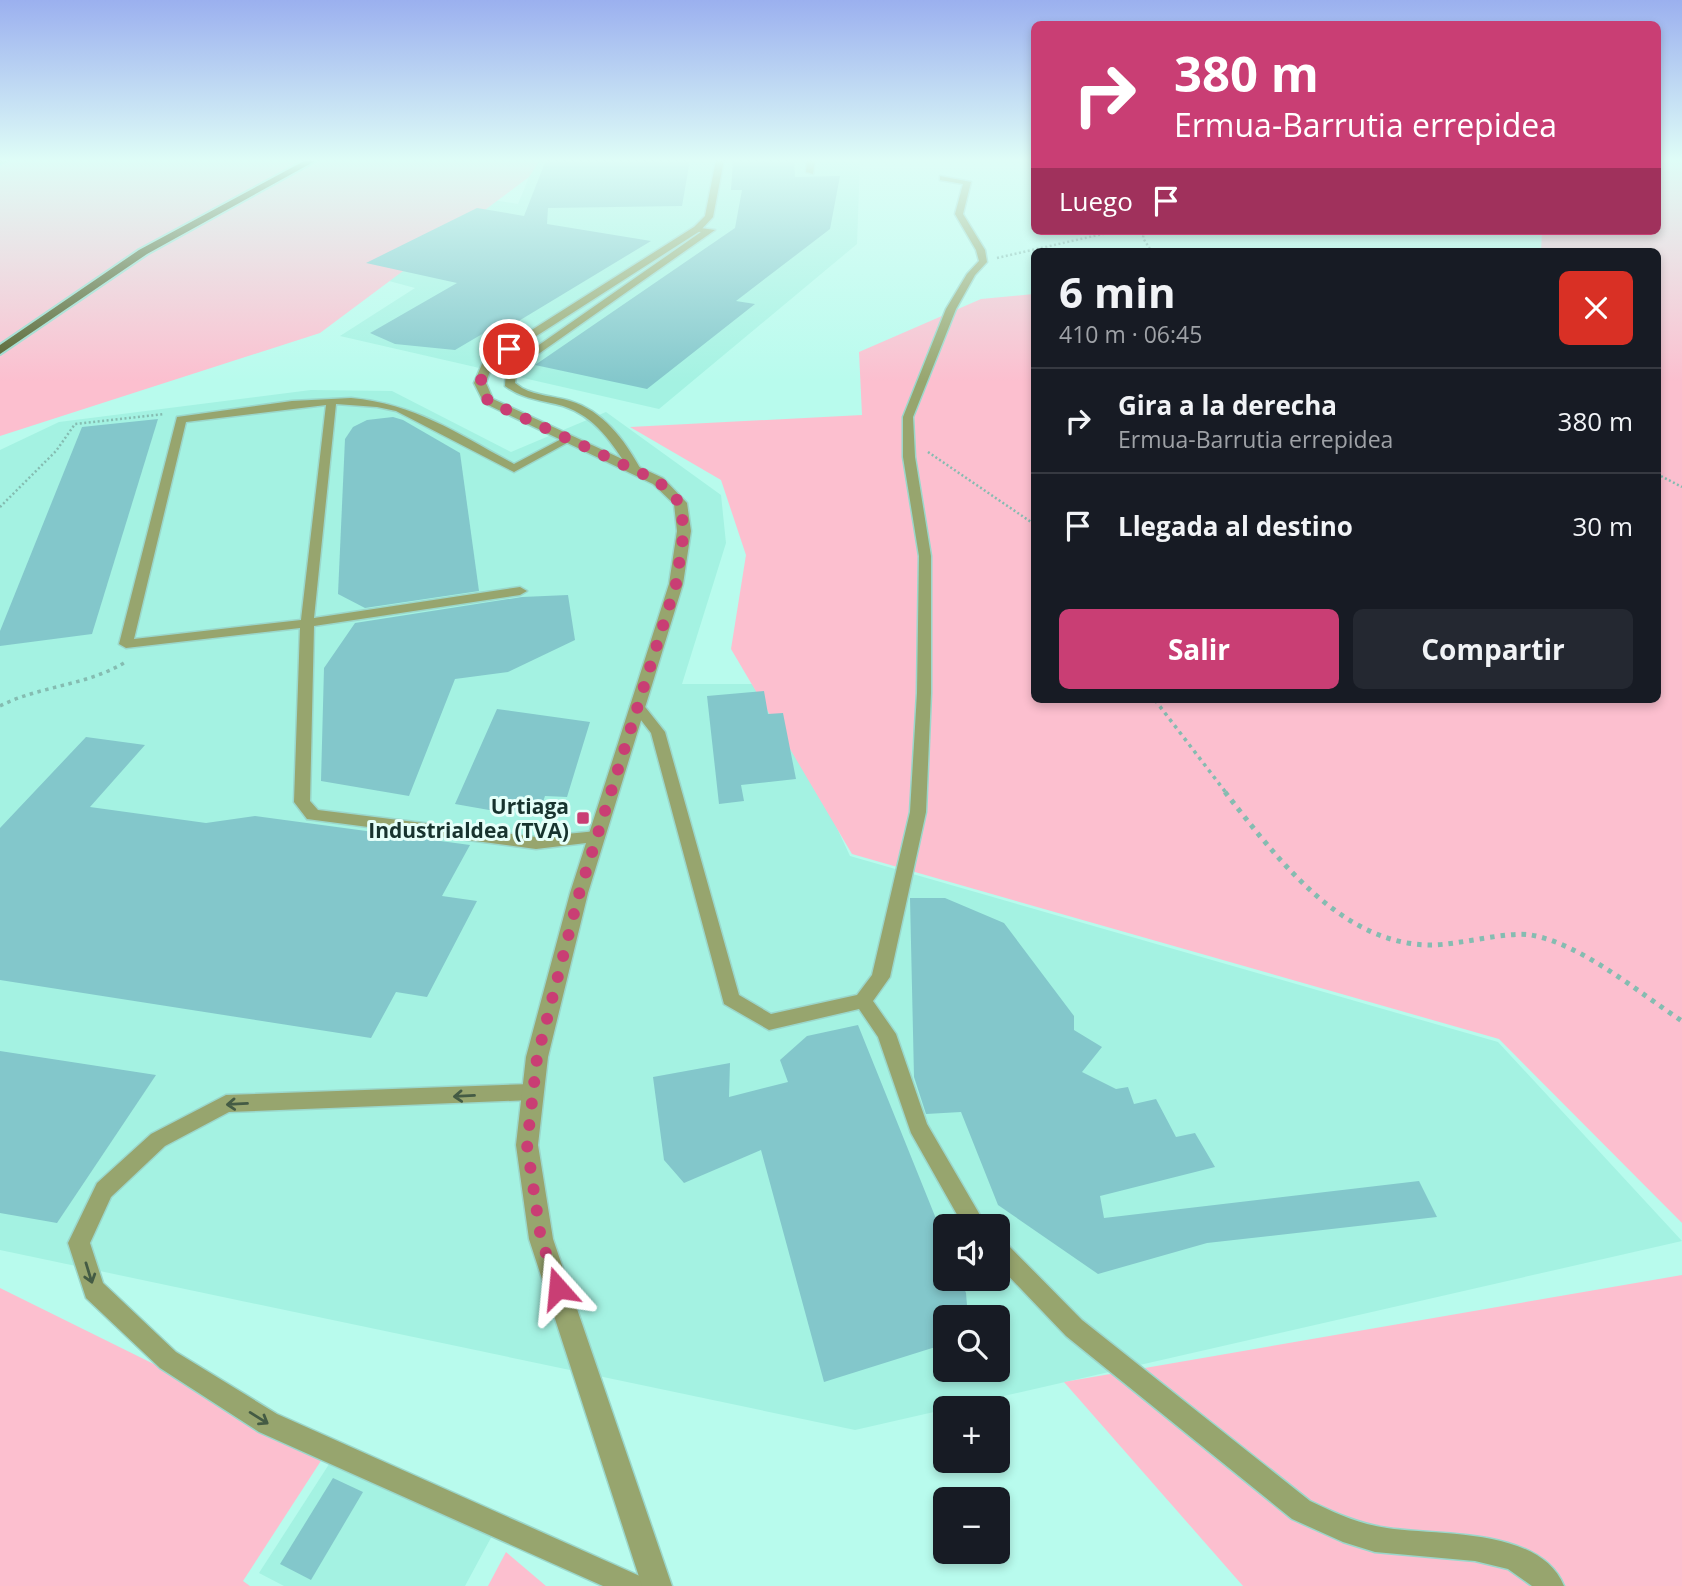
<!DOCTYPE html>
<html lang="es">
<meta charset="utf-8">
<style>
body{margin:0;font-family:"Open Sans",sans-serif;background:#242831;color:#f1f3f6;height:100vh;display:flex;flex-direction:column;font-size:26px;white-space:nowrap}
*{box-sizing:border-box;margin:0}
p{font-size:23px;color:#9ea1a6}
.icon{flex:none;width:38px;height:38px;fill:none;stroke:currentColor;stroke-width:2;stroke-linecap:round;stroke-linejoin:round}
.map{position:relative;flex:1;overflow:hidden}
.sheet{position:absolute;left:1031px;top:248px;width:630px;height:455px;display:flex;flex-direction:column;background:#171b24;border-radius:10px;box-shadow:0 4px 10px #0003}
.sheet>*{flex:none}
.hud{position:absolute;left:1031px;top:21px;width:630px;height:214px;border-radius:10px;box-shadow:0 4px 10px #0003;background:#c93e74;color:#fff;overflow:hidden}
.tools{position:absolute;left:933px;top:1214px;display:grid;gap:14px}
.tools a{display:grid;place-items:center;width:77px;height:77px;border-radius:10px;background:#171b24;box-shadow:0 4px 10px #0003;font-size:35px}
.pin{position:absolute;display:grid;place-items:center;width:60px;height:60px;color:#fff;margin:-30px;border:4px solid #fff;border-radius:50%;box-shadow:0 2px 7px #0007}
.me{position:absolute;width:77px;margin:-38px;rotate:342deg;stroke-linejoin:round;filter:drop-shadow(0 0 5px #0008)}
.turn{display:flex;align-items:center;gap:24px;height:147px;padding:0 28px;font-size:32px}
.turn .icon{width:91px;height:91px;stroke-width:2.5}
.turn b{display:block;font-size:49px;line-height:60px}
.then{display:flex;align-items:center;height:66px;padding:0 28px;background:#0003;gap:14px;font-size:26px}
.round{display:grid;place-items:center;flex:none;width:74px;height:74px;border-radius:10px;background:#242831}
.overview{display:flex;align-items:center;justify-content:space-between;height:119px;padding:0 28px}
h1{font-size:42px;font-weight:700;line-height:52px}
.primary-button{display:flex;gap:14px;margin-top:auto;padding:14px 28px}
.primary-button a{flex:1;height:80px;border-radius:10px;background:#c93e74;color:#fff;font-size:28px;font-weight:700;line-height:80px;text-align:center}
.primary-button a+a{background:#242831;color:#f1f3f6}
ul{padding:0;list-style:none}
li{display:flex;align-items:center;gap:21px;height:105px;padding:0 28px;border-top:2px solid #363941}
li div{flex:1}
li b{display:block;font-size:26px}
li em{font-style:normal}
.map>svg:first-child{display:block}
</style>
<div class="map">
<svg width="1682" height="1586" viewBox="0 0 1682 1586">
<rect width="100%" height="100%" fill="#b8fbed"/>
<!-- built -->
<g fill="#a4f2e2" fill-rule="evenodd">
<path d="M 536,160 L 860,160 L 857,244 L 659,409 L 340,336 L 415,288 L 341,268 L 482,198 L 518,204 Z"/>
<path d="M 311,390 L 392,391 L 511,452 L 606,412 L 721,495 L 726,543 L 682,684 L 770,684 L 850,856 L 1498,1042 L 1682,1241 L 855,1430 L 0,1250 L 0,450 L 59,422 ZM 945,1227 L 998,1227 L 998,1279 L 945,1279 ZM 945,1318 L 998,1318 L 998,1370 L 945,1370 Z"/>
<path d="M 333,1458 L 493,1534 L 465,1586 L 284,1586 L 259,1573 Z"/>
</g>
<!-- green -->
<g fill="#fcbfcf">
<path d="M 0,160 L 540,160 L 529,177 L 320,333 L 0,436 Z"/>
<path d="M 1657,160 L 1682,160 L 1682,1223 L 1499,1039 L 852,854 L 731,649 L 746,555 L 721,480 L 630,427 L 862,415 L 859,352 L 981,299 L 1034,294 L 1034,700 L 1657,700 L 1657,252 L 1541,252 L 1542,231 L 1657,231 Z"/>
<path d="M 1682,1275 L 1682,1586 L 1243,1586 L 1064,1382 Z"/>
<path d="M 0,1288 L 328,1450 L 243,1581 L 250,1586 L 0,1586 Z"/>
<path d="M 506,1552 L 546,1586 L 488,1586 Z"/>
</g>
<!-- building -->
<g fill="#83c7cb">
<path d="M 546,160 L 690,160 L 682,206 L 548,208 L 547,224 L 651,241 L 517,322 L 506,320 L 455,350 L 395,344 L 370,333 L 457,283 L 366,263 L 477,208 L 524,216 Z"/>
<path d="M 733,160 L 794,160 L 795,177 L 840,176 L 830,229 L 736,301 L 755,304 L 647,389 L 535,365 L 735,228 L 742,190 L 731,190 Z"/>
<path d="M 393,417 L 403,420 L 460,453 L 479,591 L 365,608 L 338,594 L 345,439 L 353,427 L 367,420 Z"/>
<path d="M 158,419 L 92,634 L 0,646 L 0,631 L 82,427 Z"/>
<path d="M 568,595 L 575,640 L 508,672 L 455,679 L 409,796 L 321,781 L 324,668 L 355,623 L 522,597 Z"/>
<path d="M 764,691 L 768,714 L 783,713 L 796,779 L 741,785 L 744,801 L 719,804 L 707,696 Z"/>
<path d="M 497,709 L 590,722 L 567,797 L 545,796 L 540,811 L 489,810 L 455,804 Z"/>
<path d="M 86,737 L 145,745 L 90,807 L 206,823 L 255,816 L 470,845 L 442,896 L 477,901 L 427,997 L 396,992 L 371,1038 L 0,980 L 0,828 Z"/>
<path d="M 910,898 L 945,898 L 1004,923 L 1074,1016 L 1074,1030 L 1102,1047 L 1082,1072 L 1116,1089 L 1128,1087 L 1134,1104 L 1156,1099 L 1176,1137 L 1195,1133 L 1215,1167 L 1100,1196 L 1104,1218 L 1419,1181 L 1437,1217 L 1207,1243 L 1098,1274 L 998,1205 L 961,1112 L 926,1114 L 914,1077 Z"/>
<path d="M 858,1025 L 945,1241 L 945,1279 L 960,1279 L 966,1293 L 968,1318 L 945,1318 L 945,1344 L 824,1382 L 761,1150 L 684,1183 L 664,1160 L 653,1077 L 730,1063 L 729,1097 L 788,1082 L 780,1060 L 807,1036 Z"/>
<path d="M 0,1051 L 156,1075 L 57,1223 L 0,1213 Z"/>
<path d="M 333,1478 L 363,1492 L 311,1580 L 280,1564 Z"/>
</g>
<g fill="none" stroke-linecap="round" stroke-linejoin="round">
<!-- service casing -->
<g stroke="#9bd7cb" stroke-width="3">
<g id="service">
<path d="M 940,176 L 971,182 L 963,214 L 985,250 L 987,262 L 975,275 L 956,309 L 913,417 L 915,457 L 931,556 L 931,693 L 926,812 L 890,977 L 873,1001 L 896,1034 L 927,1124 L 987,1227 L 964,1227 L 911,1133 L 878,1037 L 859,1009 L 769,1030 L 724,1004 L 651,733 L 630,706 L 637,701 L 642,703 L 665,732 L 739,995 L 771,1014 L 857,995 L 872,975 L 910,812 L 917,693 L 919,556 L 903,457 L 903,417 L 946,309 L 967,274 L 979,261 L 976,250 L 955,214 L 963,184 L 940,180 Z"/>
<path d="M 351,398 C 416,404 458,434 514,464 L 567,436 L 576,438 L 514,472 L 396,411 L 377,407 L 336,404 L 314,618 L 520,587 L 527,591 L 520,595 L 314,626 L 310,801 L 318,810 L 536,837 L 597,831 L 603,833 L 605,837 L 603,841 L 536,849 L 307,819 L 294,802 L 300,628 L 126,648 L 119,644 L 177,417 L 292,401 ZM 326,405 L 301,620 L 134,639 L 186,422 Z"/>
<path d="M 532,1084 L 539,1086 L 542,1092 L 539,1098 L 532,1100 L 229,1112 L 165,1146 L 111,1197 L 90,1243 L 103,1283 L 176,1352 L 277,1414 L 642,1577 L 646,1586 L 603,1586 L 259,1432 L 160,1368 L 86,1298 L 68,1243 L 97,1183 L 151,1134 L 226,1095 Z"/>
<path d="M 998,1240 L 1006,1243 L 1082,1320 L 1310,1501 C 1335,1513 1359,1524 1387,1528 C 1438,1536 1540,1527 1564,1586 L 1532,1586 L 1508,1569 L 1475,1561 L 1375,1552 L 1343,1542 L 1292,1519 L 1066,1336 L 998,1265 Z"/>
</g>
</g>
<!-- minor casing -->
<g stroke="#9bd7cb" stroke-width="3">
<g id="minor">
<path d="M 0,160 L 9,160 L 0,164 Z"/>
<path d="M 807,160 L 815,160 L 813,174 L 806,172 Z"/>
<path d="M 694,227 L 715,230 L 517,369 L 515,383 L 522,388 C 537,396 554,396 570,401 C 603,411 624,439 640,468 L 630,471 C 612,443 596,417 563,406 C 542,400 524,400 505,386 L 506,368 L 701,232 L 694,231 Z"/>
</g>
</g>
<!-- tertiary casing -->
<g stroke="#9bd7cb" stroke-width="3">
<path id="tertiary" d="M 716,160 L 724,160 L 713,217 L 700,231 L 513,351 L 491,368 L 486,383 L 493,399 L 663,478 L 687,503 L 691,531 L 683,584 L 588,893 L 548,1057 L 538,1145 L 553,1239 L 672,1586 L 642,1586 L 529,1239 L 516,1145 L 526,1057 L 570,893 L 669,584 L 677,531 L 674,504 L 653,484 L 484,403 L 474,383 L 482,364 L 505,347 L 694,227 L 705,216 Z"/>
</g>
<!-- trunk casing -->
<g stroke="#9bd7cb" stroke-width="4">
<path id="trunk" d="M 306,160 L 317,160 L 147,254 L 0,354 L 0,345 L 139,250 Z"/>
</g>
<!-- path-far2 -->
<g stroke="#85bcb1" stroke-width="2.5" stroke-dasharray="2 2.5" stroke-linecap="butt">
<path d="M 1144,231 L 1143,238 L 1152,252"/>
<path d="M 997,258 L 1116,231"/>
<path d="M 928,452 L 1034,524"/>
<path d="M 1657,474 L 1682,487"/>
<path d="M 0,507 L 56,451 L 75,424 L 164,414"/>
</g>
<!-- path-far1 -->
<g stroke="#85bcb1" stroke-width="3.5" stroke-dasharray="3.5 4.5" stroke-linecap="butt">
<path d="M 1155,700 L 1227,794"/>
<path d="M 0,706 C 41,685 88,686 127,661"/>
</g>
<!-- path -->
<path stroke="#85bcb1" stroke-width="5" stroke-dasharray="4.5 6" stroke-linecap="butt" d="M 1225,792 C 1276,857 1341,945 1431,945 C 1459,945 1507,931 1531,935 C 1582,944 1639,993 1682,1021"/>
<!-- service -->
<use href="#service" fill="#97a56e" fill-rule="evenodd"/>
<!-- minor -->
<use href="#minor" fill="#97a56e" fill-rule="evenodd"/>
<!-- tertiary -->
<use href="#tertiary" fill="#97a56e" fill-rule="evenodd"/>
<!-- trunk -->
<use href="#trunk" fill="#4e5a24" fill-rule="evenodd"/>
</g>
<!-- one-way arrows -->
<defs><path id="oneway-shaft" d="M-6 0H5M1.5-3L5.5 0L1.5 3" fill="none" stroke-width="1.6" stroke-linecap="round" stroke-linejoin="round" transform="scale(1.75)"/></defs>
<g stroke="#445b44">
<use href="#oneway-shaft" transform="translate(464 1096) rotate(177)"/>
<use href="#oneway-shaft" transform="translate(237 1104) rotate(177)"/>
<use href="#oneway-shaft" transform="translate(89 1273) rotate(73)"/>
<use href="#oneway-shaft" transform="translate(259 1418) rotate(32)"/>
</g>
<!-- sky -->
<linearGradient id="sky" x2="0" y2="1"><stop stop-color="#9bb0ef"/><stop offset="0.42" stop-color="#dffdf7"/><stop offset="1" stop-color="#dffdf7" stop-opacity="0"/></linearGradient>
<rect width="1682" height="382" fill="url(#sky)"/>
<g fill="none" stroke-linecap="round" stroke-linejoin="round">
<!-- route -->
<path stroke="#c93e74" stroke-width="12" stroke-dasharray="0 21.6" d="M 509,349 L 486,366 L 480,383 L 488,401 L 658,481 L 680,503 L 684,531 L 676,584 L 579,894 L 537,1058 L 527,1145 L 541,1239 L 558,1288"/>
</g>
<!-- markers -->
<rect fill="#c93e74" stroke="#e5fff9" stroke-width="2.5" x="576" y="811" width="14" height="14" rx="3.5"/>
<g text-anchor="middle" dominant-baseline="central" stroke-width="6" stroke-linejoin="round" paint-order="stroke">
<!-- poi labels -->
<g font-size="21" font-weight="bold" fill="#18332e" stroke="#e5fff9" text-anchor="end">
<text x="569" y="806">Urtiaga<tspan x="569" dy="24">Industrialdea (TVA)</tspan></text>
</g>
</g>
</svg>
<div class="tools">
<a><svg class="icon" aria-label="sound" viewBox="0 0 24 24"><path d="M4 9h4l5-4v14l-5-4H4zM17 9q2 3 0 6"/></svg></a>
<a><svg class="icon" aria-label="search" viewBox="0 0 24 24"><circle cx="10" cy="10" r="6"/><path d="M15 15l6 6"/></svg></a>
<a>+</a>
<a>−</a>
</div>
<div class="pin" style="left:509px;top:349px;background:#d93025"><svg class="icon" aria-label="arrive" viewBox="0 0 24 24"><path d="M6 21V4h12l-3 4 3 4H6"/></svg></div>
<svg class="me" style="left:558px;top:1288px" viewBox="-20 -20 40 40"><path d="M0-17L14 15 0 8-14 15z" fill="#c93e74" stroke="#fff" stroke-width="4"/></svg>
<div class="hud">
<div class="turn"><svg class="icon" aria-label="right" viewBox="0 0 24 24"><path d="M7 20v-9h11M14 6l5 5-5 5"/></svg><div><b>380 m</b>Ermua-Barrutia errepidea</div></div>
<div class="then">Luego<svg class="icon" aria-label="arrive" viewBox="0 0 24 24"><path d="M6 21V4h12l-3 4 3 4H6"/></svg></div>
</div>
<section class="sheet">
<div class="overview"><div><h1>6 min</h1><p>410 m · 06:45</p></div><a class="round" style="background:#d93025;color:#fff"><svg class="icon" aria-label="close" viewBox="0 0 24 24"><path d="M6 6l12 12M18 6L6 18"/></svg></a></div>
<ul>
<li><svg class="icon" aria-label="right" viewBox="0 0 24 24"><path d="M7 20v-9h11M14 6l5 5-5 5"/></svg><div><b>Gira a la derecha</b><p>Ermua-Barrutia errepidea</p></div><em>380 m</em></li>
<li><svg class="icon" aria-label="arrive" viewBox="0 0 24 24"><path d="M6 21V4h12l-3 4 3 4H6"/></svg><div><b>Llegada al destino</b></div><em>30 m</em></li>
</ul>
<div class="primary-button"><a>Salir</a><a>Compartir</a></div>
</section>
</div>
